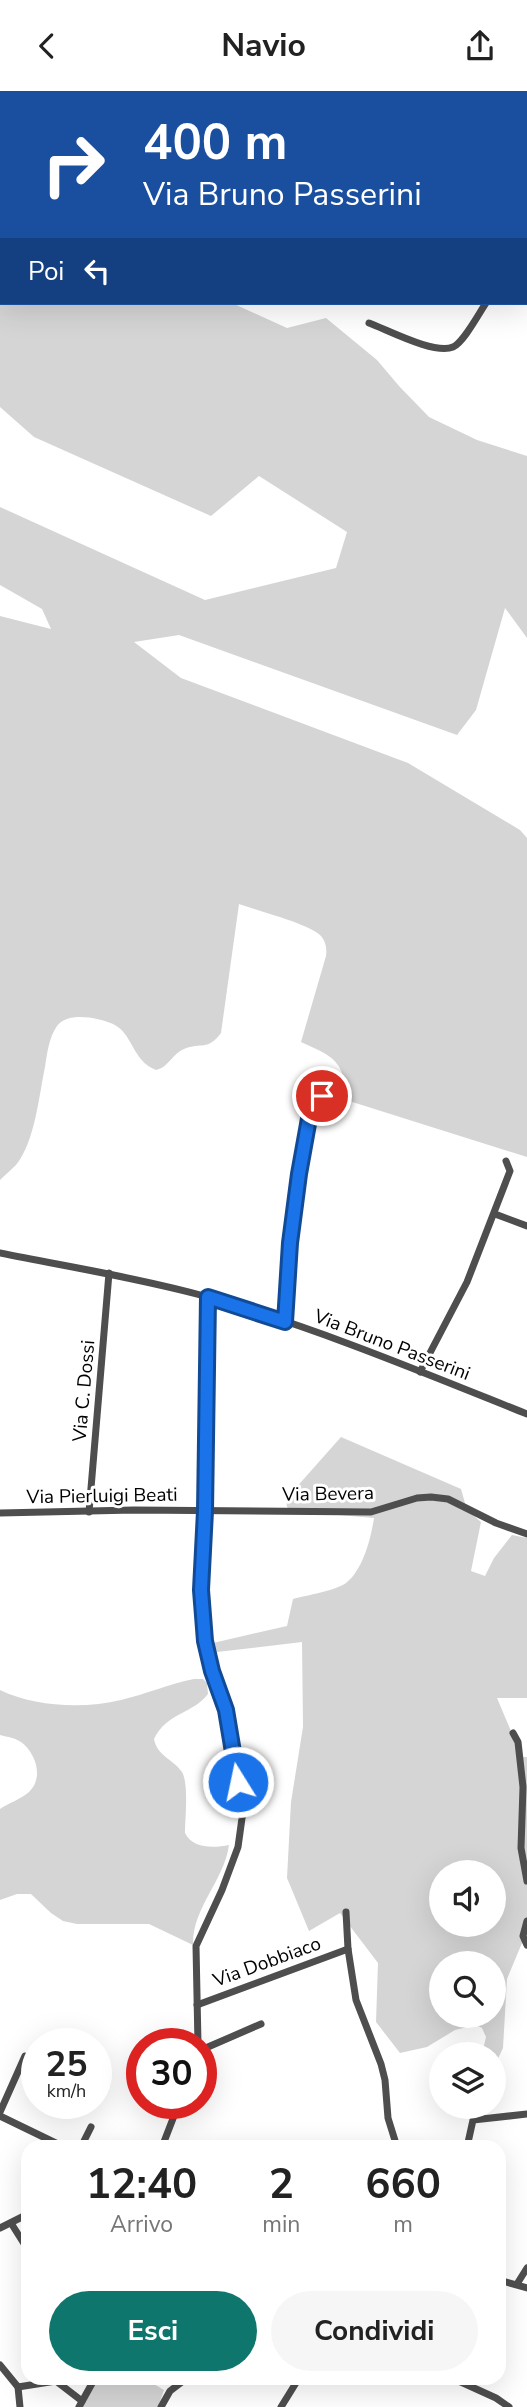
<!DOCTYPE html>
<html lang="it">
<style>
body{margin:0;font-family:"Nunito Sans",sans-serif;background:#f6f6f6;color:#222;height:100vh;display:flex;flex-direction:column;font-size:26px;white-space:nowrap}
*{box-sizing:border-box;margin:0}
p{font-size:23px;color:#767676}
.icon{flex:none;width:38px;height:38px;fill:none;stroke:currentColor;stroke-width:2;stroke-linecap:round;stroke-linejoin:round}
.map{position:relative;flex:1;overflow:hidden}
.side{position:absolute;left:21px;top:2049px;width:485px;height:245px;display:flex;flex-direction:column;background:#fff;border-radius:21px;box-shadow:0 7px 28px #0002}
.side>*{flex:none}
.guide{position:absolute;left:0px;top:0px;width:528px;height:214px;box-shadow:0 7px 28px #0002;background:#1a4fa0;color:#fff;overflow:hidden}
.controls{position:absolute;left:429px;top:1769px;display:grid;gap:14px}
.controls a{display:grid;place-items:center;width:77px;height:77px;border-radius:50%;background:#fff;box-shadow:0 7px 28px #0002;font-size:35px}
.speed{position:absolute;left:21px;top:1937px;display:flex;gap:14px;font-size:35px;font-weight:700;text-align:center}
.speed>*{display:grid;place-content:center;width:91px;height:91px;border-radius:50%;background:#fff;box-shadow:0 7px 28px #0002;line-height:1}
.speed small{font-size:18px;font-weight:400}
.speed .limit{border:10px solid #d22;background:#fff;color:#111}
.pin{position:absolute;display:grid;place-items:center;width:60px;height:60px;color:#fff;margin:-30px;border:4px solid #fff;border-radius:50%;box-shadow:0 2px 7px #0007}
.me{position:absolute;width:77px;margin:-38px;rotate:350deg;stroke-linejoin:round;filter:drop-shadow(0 0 5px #0008)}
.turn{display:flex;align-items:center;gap:24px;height:147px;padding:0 28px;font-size:32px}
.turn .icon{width:91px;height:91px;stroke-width:2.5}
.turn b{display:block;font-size:49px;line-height:60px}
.then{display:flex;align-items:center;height:66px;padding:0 28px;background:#0003;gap:14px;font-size:26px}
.eta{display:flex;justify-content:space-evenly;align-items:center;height:119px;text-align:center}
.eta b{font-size:42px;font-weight:700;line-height:49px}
.cta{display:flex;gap:14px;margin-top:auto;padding:14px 28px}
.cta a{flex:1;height:80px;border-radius:42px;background:#0f766e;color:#fff;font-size:28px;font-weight:700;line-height:80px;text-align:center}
.cta a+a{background:#f6f6f6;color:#222}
header{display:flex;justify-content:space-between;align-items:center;height:91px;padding:0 28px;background:#fff;font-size:32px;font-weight:700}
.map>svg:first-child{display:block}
</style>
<header><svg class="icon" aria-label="back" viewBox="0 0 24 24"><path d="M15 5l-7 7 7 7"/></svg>Navio<svg class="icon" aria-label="share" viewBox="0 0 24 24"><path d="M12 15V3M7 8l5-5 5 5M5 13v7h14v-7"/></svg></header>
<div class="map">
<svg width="527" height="2316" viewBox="0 0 527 2316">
<rect width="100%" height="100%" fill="#fff"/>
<!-- green -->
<g fill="#d5d5d5" fill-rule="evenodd">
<path d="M 0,15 L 2,212 L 232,212 L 287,237 L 326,227 L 377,269 L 399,295 L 429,326 L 477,349 L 527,365 L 527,547 L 505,517 L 476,619 L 457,644 L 179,544 L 134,551 L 181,587 L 408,672 L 520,739 L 527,747 L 527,1066 L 346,1009 L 335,994 L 343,985 C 338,965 318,959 301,951 L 326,865 C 327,858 326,850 320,844 C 307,832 258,820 239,813 L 221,942 C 208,960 201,951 184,958 C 172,963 169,976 156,979 C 132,970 133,942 113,933 C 99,927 68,920 57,935 C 49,946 47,963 45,976 C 39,1004 35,1051 16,1074 C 11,1079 5,1084 0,1089 L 0,525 L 51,538 L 42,518 L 0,494 L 0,416 L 205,509 L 336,477 L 347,441 L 259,385 L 211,425 L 34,346 L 0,316 Z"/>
<path d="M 341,1346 L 461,1398 L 467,1419 L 481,1431 L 471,1480 L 485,1485 L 494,1467 L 512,1444 L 527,1447 L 527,1607 L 497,1607 L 522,1666 L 527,1666 L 527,1840 L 507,1888 L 503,1957 L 494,1976 L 494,1964 L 482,1963 L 486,1946 L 482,1937 L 476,1934 L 455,1939 L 427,1956 L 400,1962 L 376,1931 L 378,1872 L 340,1822 L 309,1840 L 287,1787 L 291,1711 L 303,1636 L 302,1551 L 217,1561 L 213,1552 L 287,1535 L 293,1508 C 307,1504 335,1500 346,1492 C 363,1479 371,1447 374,1427 L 292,1420 L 287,1416 L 286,1408 ZM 441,1782 L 494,1782 L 494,1834 L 441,1834 ZM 441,1872 L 494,1872 L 494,1925 L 441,1925 Z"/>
<path d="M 194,1588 L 203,1588 L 207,1592 L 208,1603 C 193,1623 167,1621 154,1648 C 157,1665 173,1668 182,1681 C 189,1693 185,1728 185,1742 C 193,1758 214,1757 229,1754 C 224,1790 192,1817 193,1854 L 149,1833 L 77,1833 L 63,1830 L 51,1822 L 31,1803 L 17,1803 L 0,1809 L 0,1718 C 9,1712 21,1708 29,1701 C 44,1687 36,1662 21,1651 C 15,1647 8,1646 0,1644 L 0,1599 C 35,1616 84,1618 121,1609 C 146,1603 169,1593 194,1588 Z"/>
<path d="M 96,2287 L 144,2287 L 164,2299 L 158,2316 L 80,2316 Z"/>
</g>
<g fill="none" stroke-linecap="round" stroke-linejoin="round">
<!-- primary casing -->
<g stroke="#dbdbdb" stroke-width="14">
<g id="primary">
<path d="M 82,0 L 85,2"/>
<path d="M 247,2 L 250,0"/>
</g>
</g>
<!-- minor -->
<g stroke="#4e4e4e" stroke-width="7">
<path d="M 64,0 L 65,2"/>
<path d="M 266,2 L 268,0"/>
<path d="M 439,2 L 440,0"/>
<path d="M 527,152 L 527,151"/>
<path d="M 369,232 C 388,239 435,264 453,256 C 464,251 479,222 486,212"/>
<path d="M 495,1123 L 527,1135"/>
<path d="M 0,1162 C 69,1176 139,1187 208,1206 C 317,1237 422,1281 527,1323"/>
<path d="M 285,1231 L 290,1152 L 299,1083 L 311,1022 L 322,1005"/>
<path d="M 420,1281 L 467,1191 L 510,1080 L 506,1070"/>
<path d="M 89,1421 L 109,1182"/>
<path d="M 0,1422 L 134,1419 L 371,1421 L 417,1407 L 431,1406 L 448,1408 L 496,1432 L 527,1443"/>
<path d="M 513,1642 L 518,1651 L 523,1696 L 521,1757 L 527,1790"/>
<path d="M 346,1821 L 348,1858 L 356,1909 L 381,1973 L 385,1989 L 388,2027 L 397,2056"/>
<path d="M 527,1830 L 523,1845 L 527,1854"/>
<path d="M 197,1914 L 348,1858"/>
<path d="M 198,1953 L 196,1855 L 222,1799 L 238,1756 L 243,1720 L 226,1619 L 212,1580 L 205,1550 L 201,1498 L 205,1420 L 208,1206"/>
<path d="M 201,1959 L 261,1933"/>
<path d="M 0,2021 L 25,1965 L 37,1969"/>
<path d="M 0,2025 L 64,2056"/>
<path d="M 81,2056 L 91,2036"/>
<path d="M 162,2056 L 179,2012"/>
<path d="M 467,2056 L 473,2029 L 527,2023"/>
<path d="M 11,2132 L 28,2159"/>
<path d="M 0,2137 L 28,2123"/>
<path d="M 499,2189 L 527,2197"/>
<path d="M 517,2193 L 527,2177"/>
<path d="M 0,2274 L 18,2296 L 20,2316"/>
<path d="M 452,2287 L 496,2307 L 509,2316"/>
<path d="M 18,2296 L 56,2290 L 82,2310"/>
<path d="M 79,2316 L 95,2287"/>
<path d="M 161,2316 L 170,2300 L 187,2287"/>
<path d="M 281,2316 L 299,2287"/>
</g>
<!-- primary -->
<use href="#primary" stroke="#000" stroke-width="10"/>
</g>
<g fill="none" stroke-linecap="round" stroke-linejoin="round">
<!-- route casing -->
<g stroke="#114b97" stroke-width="18">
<path id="route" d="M 238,1691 L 226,1619 L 212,1580 L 205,1550 L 201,1499 L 205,1420 L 208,1206 L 285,1231 L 290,1152 L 299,1083 L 310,1022 L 322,1005"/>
</g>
<!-- route -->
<use href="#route" stroke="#1a73e8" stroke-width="12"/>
</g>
<g text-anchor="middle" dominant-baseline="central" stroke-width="6" stroke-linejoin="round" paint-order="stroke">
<!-- street labels -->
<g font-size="19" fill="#000" stroke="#fff">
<text transform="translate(392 1254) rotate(21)">Via Bruno Passerini</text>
<text transform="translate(84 1300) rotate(-85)">Via C. Dossi</text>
<text transform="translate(328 1403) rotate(-1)">Via Bevera</text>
<text transform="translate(102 1405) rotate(-1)">Via Pierluigi Beati</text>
<text transform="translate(267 1871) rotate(-20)">Via Dobbiaco</text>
</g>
</g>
</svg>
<div class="controls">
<a><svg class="icon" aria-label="sound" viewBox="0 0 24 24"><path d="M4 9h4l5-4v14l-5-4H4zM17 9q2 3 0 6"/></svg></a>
<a><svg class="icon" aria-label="search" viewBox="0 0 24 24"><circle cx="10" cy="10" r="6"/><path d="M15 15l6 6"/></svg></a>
<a><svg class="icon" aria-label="layers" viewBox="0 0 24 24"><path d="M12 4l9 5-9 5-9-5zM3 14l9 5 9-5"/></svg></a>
</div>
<div class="speed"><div>25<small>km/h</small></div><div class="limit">30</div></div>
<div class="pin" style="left:322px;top:1005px;background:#d93025"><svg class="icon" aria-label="arrive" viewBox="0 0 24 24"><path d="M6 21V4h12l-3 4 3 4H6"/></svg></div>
<svg class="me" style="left:238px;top:1691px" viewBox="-20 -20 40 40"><circle r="17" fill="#1a73e8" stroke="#fff" stroke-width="3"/><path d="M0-11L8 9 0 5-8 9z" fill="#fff"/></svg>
<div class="guide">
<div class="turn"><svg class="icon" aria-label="right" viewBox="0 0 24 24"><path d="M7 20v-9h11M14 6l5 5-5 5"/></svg><div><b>400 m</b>Via Bruno Passerini</div></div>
<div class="then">Poi<svg class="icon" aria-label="left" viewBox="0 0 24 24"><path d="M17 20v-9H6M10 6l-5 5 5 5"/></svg></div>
</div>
<section class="side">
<div class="eta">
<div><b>12:40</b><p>Arrivo</p></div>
<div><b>2</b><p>min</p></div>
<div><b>660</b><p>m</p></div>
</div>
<div class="cta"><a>Esci</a><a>Condividi</a></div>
</section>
</div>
